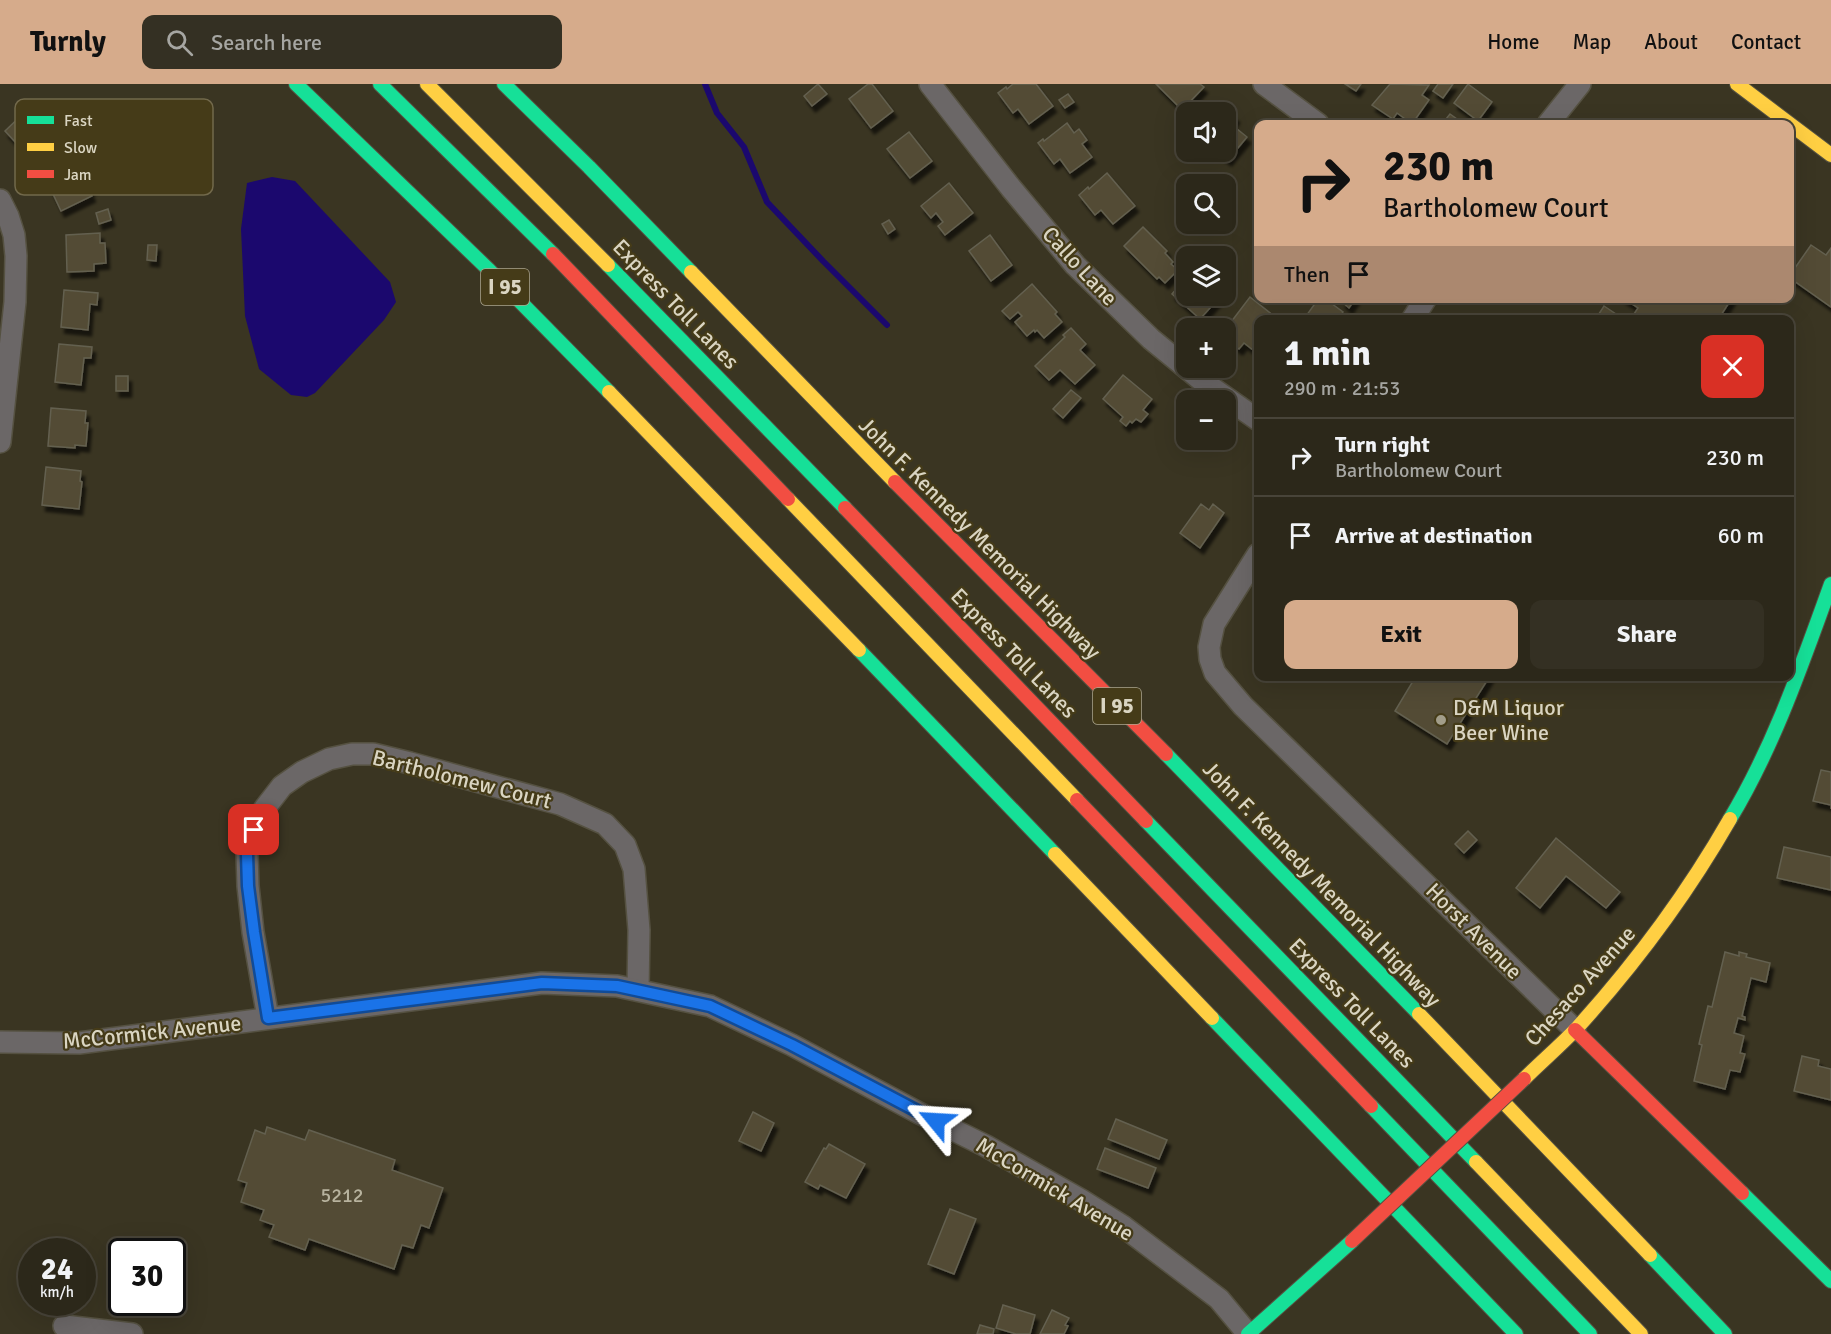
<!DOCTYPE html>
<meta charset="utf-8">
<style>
body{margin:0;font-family:Signika,sans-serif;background:#343023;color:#f1f3f6;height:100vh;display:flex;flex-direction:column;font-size:22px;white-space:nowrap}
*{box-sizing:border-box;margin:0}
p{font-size:20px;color:#a6a6a2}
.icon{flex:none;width:33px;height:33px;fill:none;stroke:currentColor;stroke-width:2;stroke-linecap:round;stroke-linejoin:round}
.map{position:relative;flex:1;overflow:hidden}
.sheet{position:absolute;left:1254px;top:231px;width:540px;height:366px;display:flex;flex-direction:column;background:#2c281a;border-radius:12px;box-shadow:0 6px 24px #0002,0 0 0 2px #484439}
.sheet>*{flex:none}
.hud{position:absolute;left:1254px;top:36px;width:540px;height:183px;border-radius:12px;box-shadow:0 6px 24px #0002,0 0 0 2px #484439;background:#d6ab8b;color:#111;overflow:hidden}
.fabs{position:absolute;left:1176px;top:18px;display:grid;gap:12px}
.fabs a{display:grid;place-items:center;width:60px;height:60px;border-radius:12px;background:#2c281a;box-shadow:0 6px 24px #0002,0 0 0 2px #484439;font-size:30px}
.speed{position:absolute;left:18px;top:1154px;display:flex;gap:12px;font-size:30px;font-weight:700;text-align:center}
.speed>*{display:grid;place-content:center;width:78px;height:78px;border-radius:50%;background:#2c281a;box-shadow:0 6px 24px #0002,0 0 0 2px #484439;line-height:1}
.speed small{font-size:15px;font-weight:400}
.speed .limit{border:3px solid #111;border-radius:9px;background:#fff;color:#111}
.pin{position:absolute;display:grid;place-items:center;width:51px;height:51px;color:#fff;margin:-26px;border-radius:12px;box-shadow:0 3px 9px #0006}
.me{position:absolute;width:66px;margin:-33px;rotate:297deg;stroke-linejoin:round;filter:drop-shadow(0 0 4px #0008)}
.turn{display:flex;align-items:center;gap:21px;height:126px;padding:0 30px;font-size:27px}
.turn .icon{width:78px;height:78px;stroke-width:2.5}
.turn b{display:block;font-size:42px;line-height:51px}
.then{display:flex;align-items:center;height:57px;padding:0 30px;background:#0003;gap:12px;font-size:22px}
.round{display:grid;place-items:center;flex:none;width:63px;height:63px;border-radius:12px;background:#343023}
.overview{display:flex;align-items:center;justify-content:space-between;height:102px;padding:0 30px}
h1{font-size:36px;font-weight:700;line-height:45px}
.cta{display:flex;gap:12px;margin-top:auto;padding:12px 30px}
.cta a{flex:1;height:69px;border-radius:12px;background:#d6ab8b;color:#111;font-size:24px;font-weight:700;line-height:69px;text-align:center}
.cta a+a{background:#343023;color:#f1f3f6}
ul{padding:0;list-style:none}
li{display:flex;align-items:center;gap:18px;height:78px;padding:0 30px;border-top:2px solid #484439}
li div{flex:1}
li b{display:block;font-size:22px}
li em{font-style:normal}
header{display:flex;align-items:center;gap:36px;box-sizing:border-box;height:84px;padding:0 30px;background:#d6ab8b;color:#111}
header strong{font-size:28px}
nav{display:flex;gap:33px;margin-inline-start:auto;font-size:21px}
.search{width:420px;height:54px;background:#343023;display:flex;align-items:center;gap:15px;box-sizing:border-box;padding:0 21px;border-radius:12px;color:#a6a6a2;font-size:22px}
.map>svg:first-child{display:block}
</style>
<header>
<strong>Turnly</strong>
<div class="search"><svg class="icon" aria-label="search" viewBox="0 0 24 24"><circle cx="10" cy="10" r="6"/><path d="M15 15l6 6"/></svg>Search here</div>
<nav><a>Home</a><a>Map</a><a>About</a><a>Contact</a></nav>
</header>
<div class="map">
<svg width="1831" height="1250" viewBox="0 0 1831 1250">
<defs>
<filter id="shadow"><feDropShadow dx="3.5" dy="6" stdDeviation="1.5" flood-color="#0009"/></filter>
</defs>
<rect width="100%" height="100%" fill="#3a3522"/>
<!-- water -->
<path fill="#1b086e" d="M 272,93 L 295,97 L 390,198 L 396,218 L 384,236 L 315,309 L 307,313 L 291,311 L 259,285 L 245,232 L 241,145 L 247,99 Z"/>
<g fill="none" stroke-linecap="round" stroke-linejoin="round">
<!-- stream -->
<path stroke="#1b086e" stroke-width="6" d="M 705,0 L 717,29 L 744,63 L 767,118 L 823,177 L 887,241"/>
</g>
<!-- building -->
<g fill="#524c34" stroke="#646050" stroke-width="1.5" filter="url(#shadow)">
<path d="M 818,0 L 827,10 L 812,22 L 804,12 Z"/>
<path d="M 868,0 L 872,0 L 893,27 L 871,44 L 849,15 Z"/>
<path d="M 1013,0 L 1036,0 L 1053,22 L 1029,40 L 1018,25 L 1013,29 L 998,9 L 1006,3 L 1007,5 Z"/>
<path d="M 1156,0 L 1200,0 L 1204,3 L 1182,26 Z"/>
<path d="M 1345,0 L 1361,0 L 1356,7 Z"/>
<path d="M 1390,0 L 1429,1 L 1422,11 L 1429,16 L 1412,40 L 1397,29 L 1393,35 L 1372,21 Z"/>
<path d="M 1438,0 L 1453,0 L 1443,14 L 1433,7 Z"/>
<path d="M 1468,0 L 1492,18 L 1478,37 L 1454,19 Z"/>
<path d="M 1068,10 L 1074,18 L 1065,24 L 1059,16 Z"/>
<path d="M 1218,19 L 1236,33 L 1231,40 L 1247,53 L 1228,76 L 1217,68 L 1226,68 L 1226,28 L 1211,28 Z"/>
<path d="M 29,24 L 36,31 L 41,26 L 55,40 L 52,42 L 57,47 L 30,74 L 5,47 Z"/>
<path d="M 1450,30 L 1464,40 L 1442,40 Z"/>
<path d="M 1067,39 L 1074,49 L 1079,45 L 1087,56 L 1082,60 L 1092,73 L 1070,89 L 1060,75 L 1054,80 L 1038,59 L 1043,55 L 1044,57 Z"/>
<path d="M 909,48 L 932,77 L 910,94 L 887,65 Z"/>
<path d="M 76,78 L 81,87 L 86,85 L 95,103 L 89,105 L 92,112 L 61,127 L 45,93 Z"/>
<path d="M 1107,89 L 1135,122 L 1113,140 L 1101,126 L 1095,131 L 1079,111 L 1088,103 L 1089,105 Z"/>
<path d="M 949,99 L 973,129 L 945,151 L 938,142 L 943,138 L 936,129 L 931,134 L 921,122 Z"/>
<path d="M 108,125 L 111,136 L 99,140 L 96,129 Z"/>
<path d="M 889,136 L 895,145 L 888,150 L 882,140 Z"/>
<path d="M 1143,143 L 1167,167 L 1165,169 L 1173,178 L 1171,180 L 1178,186 L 1165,199 L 1159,193 L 1157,195 L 1124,162 Z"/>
<path d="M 100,149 L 100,159 L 105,159 L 106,179 L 94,180 L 94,187 L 67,188 L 66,151 Z"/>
<path d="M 990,151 L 1012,181 L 991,197 L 969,167 Z"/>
<path d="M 148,161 L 157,161 L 156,177 L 147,176 Z"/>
<path d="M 1811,161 L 1826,171 L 1831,164 L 1831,223 L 1790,194 L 1790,191 Z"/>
<path d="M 1186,194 L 1186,212 L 1221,212 L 1200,235 L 1172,210 Z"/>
<path d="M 1032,200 L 1057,228 L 1055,230 L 1062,238 L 1044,254 L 1037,246 L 1035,248 L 1034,246 L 1027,252 L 1015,238 L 1022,232 L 1018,228 L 1010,235 L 1002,227 Z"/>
<path d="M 64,206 L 98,209 L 97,221 L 90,220 L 88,246 L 61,243 Z"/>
<path d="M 1250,213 L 1279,236 L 1258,236 L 1258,270 L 1244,259 L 1239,265 L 1226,255 L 1226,244 L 1224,244 L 1227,241 L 1228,242 Z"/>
<path d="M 1319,214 L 1324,214 L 1343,228 L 1338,236 L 1311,236 L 1306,232 Z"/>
<path d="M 1345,214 L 1356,214 L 1349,224 L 1342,218 Z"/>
<path d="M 1623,214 L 1732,214 L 1718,236 L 1630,236 L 1638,224 Z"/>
<path d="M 1604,222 L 1625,236 L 1595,236 Z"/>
<path d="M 1071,244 L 1086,260 L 1080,266 L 1095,281 L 1075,300 L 1060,286 L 1049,296 L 1035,282 L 1065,253 L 1063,251 Z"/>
<path d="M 59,260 L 92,263 L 91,274 L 84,274 L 81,301 L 55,298 Z"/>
<path d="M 1123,291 L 1152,315 L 1143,326 L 1148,330 L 1141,338 L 1136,335 L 1132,339 L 1130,337 L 1126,342 L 1120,337 L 1123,333 L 1103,315 Z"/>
<rect x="116" y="292" width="12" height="15"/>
<path d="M 1071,306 L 1081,314 L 1063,334 L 1053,325 Z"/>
<path d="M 51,324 L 86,327 L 85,339 L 88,339 L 86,362 L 75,361 L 75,364 L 48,362 Z"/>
<path d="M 46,383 L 81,387 L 80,397 L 82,398 L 79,425 L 42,421 Z"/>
<path d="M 1201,420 L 1209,426 L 1213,420 L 1224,429 L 1200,464 L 1180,449 Z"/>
<path d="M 1416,592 L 1490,592 L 1447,660 L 1395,627 Z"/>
<path d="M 1821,686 L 1831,688 L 1831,725 L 1831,721 L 1813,717 Z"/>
<path d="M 1468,747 L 1477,756 L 1464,769 L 1455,760 Z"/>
<path d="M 1556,754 L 1620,808 L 1606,824 L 1566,792 L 1540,824 L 1516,804 Z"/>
<path d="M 1784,763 L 1831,773 L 1831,806 L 1777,794 Z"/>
<path d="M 1725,868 L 1739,872 L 1739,868 L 1747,870 L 1746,873 L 1770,879 L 1766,898 L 1751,894 L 1742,932 L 1745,933 L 1745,936 L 1738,934 L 1734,949 L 1744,952 L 1740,969 L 1745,970 L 1740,988 L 1730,986 L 1725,1005 L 1694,997 L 1702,961 L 1699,960 L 1708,922 L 1712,923 Z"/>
<path d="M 1802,972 L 1819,976 L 1818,982 L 1831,985 L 1831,1016 L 1794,1007 Z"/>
<path d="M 753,1028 L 774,1039 L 761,1067 L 739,1057 Z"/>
<path d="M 1116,1035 L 1167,1056 L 1159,1075 L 1108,1055 Z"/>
<path d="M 267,1043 L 305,1056 L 309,1046 L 395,1076 L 392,1086 L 443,1104 L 429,1144 L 421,1141 L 413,1164 L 402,1161 L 394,1185 L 309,1155 L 305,1166 L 269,1153 L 274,1141 L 260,1136 L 264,1126 L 241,1118 L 247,1099 L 238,1096 L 255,1046 L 265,1050 Z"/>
<path d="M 829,1060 L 865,1080 L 846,1114 L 820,1101 L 818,1105 L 805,1098 L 824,1064 L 826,1065 Z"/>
<path d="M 1105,1064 L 1156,1084 L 1148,1104 L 1097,1085 Z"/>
<path d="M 950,1125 L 976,1135 L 954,1190 L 928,1180 Z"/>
<path d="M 1003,1221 L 1035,1231 L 1030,1250 L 1016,1250 L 996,1244 Z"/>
<path d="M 1052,1226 L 1069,1234 L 1065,1241 L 1068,1242 L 1064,1250 L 1040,1250 Z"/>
<path d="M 980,1241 L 994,1245 L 993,1250 L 977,1250 Z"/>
</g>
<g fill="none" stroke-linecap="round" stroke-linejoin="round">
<!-- street casing -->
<g stroke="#555141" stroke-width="24">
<g id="street">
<path d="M 930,0 L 1011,104 L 1075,181 L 1151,255 L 1201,296 L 1258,336"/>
<path d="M 1264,0 L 1318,40"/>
<path d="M 1548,40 L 1580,0"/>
<path d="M 0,116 L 8,132 L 14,151 L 16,172 L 15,218 L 0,358"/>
<path d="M 1412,236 L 1426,214"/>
<path d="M 1258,470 L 1214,540 L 1209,563 L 1210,575 L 1215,589 L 1243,622 L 1575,946"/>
<path d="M 268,934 L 253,848 L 248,802 L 247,770 L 253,745 L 265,724 L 282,702 L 302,688 L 329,675 L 352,670 L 373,670 L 410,679 L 560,720 L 605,740 L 625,761 L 634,785 L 639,846 L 638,906"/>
<path d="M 0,958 L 79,959 L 542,899 L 617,902 L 710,922 L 792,961 L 919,1029 L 986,1062 L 1081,1116 L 1124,1143 L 1219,1215 L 1248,1250"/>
<path d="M 64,1242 L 132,1250"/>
</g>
</g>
<!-- fast casing -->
<g stroke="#555141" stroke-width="16">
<g id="fast">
<path d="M 296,0 L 488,185 L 609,308"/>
<path d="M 380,0 L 553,170"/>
<path d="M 504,0 L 589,83 L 691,188"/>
<path d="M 608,181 L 845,424"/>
<path d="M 859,566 L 1055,770"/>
<path d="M 1166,670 L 1419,930"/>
<path d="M 1730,735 C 1774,662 1802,580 1831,500"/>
<path d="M 1146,737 L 1476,1078"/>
<path d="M 1212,934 L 1516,1250"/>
<path d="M 1371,1022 L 1590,1250"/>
<path d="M 1742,1109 L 1831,1197"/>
<path d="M 1650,1171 L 1725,1250"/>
<path d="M 1248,1250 L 1352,1157"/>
</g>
</g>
<!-- slow casing -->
<g stroke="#555141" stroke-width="16">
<g id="slow">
<path d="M 427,0 L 608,181"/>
<path d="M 1737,0 L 1831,71"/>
<path d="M 691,188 L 895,398"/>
<path d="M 609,308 L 859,566"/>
<path d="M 788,415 L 1077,716"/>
<path d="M 1055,770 L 1212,934"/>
<path d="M 1419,930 L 1650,1171"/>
<path d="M 1524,995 C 1541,978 1560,962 1577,944 C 1635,880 1687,810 1730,735"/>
<path d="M 1476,1078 L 1641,1250"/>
</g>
</g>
<!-- jam casing -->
<g stroke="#555141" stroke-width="16">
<g id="jam">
<path d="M 553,170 L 788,415"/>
<path d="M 895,398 L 1166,670"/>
<path d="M 845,424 L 1146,737"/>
<path d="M 1077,716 L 1371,1022"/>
<path d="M 1575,946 L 1742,1109"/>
</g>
</g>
<!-- street -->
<use href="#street" stroke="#6b6767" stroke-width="21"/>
<!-- fast -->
<use href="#fast" stroke="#16e098" stroke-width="14"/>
<!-- slow -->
<use href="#slow" stroke="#ffcf43" stroke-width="14"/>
<!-- jam -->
<use href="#jam" stroke="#f24e42" stroke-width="14"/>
<!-- jam-bridge casing -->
<g stroke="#555141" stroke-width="16" stroke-linecap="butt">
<path id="jam-bridge" d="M 1352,1157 L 1524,995"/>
</g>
<!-- jam-bridge -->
<use href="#jam-bridge" stroke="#f24e42" stroke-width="14"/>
</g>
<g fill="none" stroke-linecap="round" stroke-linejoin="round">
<!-- route casing -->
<g stroke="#114b97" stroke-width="15">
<path id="route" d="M 254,746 L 247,770 L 248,802 L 254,848 L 268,934 L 542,899 L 617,902 L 710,922 L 792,961 L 936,1037"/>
</g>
<!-- route -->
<use href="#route" stroke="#1a73e8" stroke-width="10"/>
</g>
<!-- markers -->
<circle fill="#a29d8a" stroke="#453b18" stroke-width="2" cx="1441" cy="636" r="6"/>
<g text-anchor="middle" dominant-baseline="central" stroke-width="4.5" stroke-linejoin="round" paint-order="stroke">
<!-- number labels -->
<g font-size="20" fill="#b8b39e">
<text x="342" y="1111">5212</text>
</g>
<!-- shield labels -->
<g fill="#453b18" stroke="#ada78f" stroke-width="1.5">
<rect x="481" y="185" width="48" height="36" rx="4.5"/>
<rect x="1093" y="604" width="48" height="36" rx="4.5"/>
</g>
<g font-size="21" font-weight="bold" fill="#dad5c2">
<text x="505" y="203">I 95</text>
<text x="1117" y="622">I 95</text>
</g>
<!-- street labels -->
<g font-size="22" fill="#dad5c2" stroke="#453b18">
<text transform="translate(1080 182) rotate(47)">Callo Lane</text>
<text transform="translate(676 220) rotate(46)">Express Toll Lanes</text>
<text transform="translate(980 454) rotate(45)">John F. Kennedy Memorial Highway</text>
<text transform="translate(1014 569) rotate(46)">Express Toll Lanes</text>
<text transform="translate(462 695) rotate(14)">Bartholomew Court</text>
<text transform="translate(1322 800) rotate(46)">John F. Kennedy Memorial Highway</text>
<text transform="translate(1474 847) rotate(45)">Horst Avenue</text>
<text transform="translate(1580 902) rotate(-48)">Chesaco Avenue</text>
<text transform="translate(1352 919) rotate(46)">Express Toll Lanes</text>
<text transform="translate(152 948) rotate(-6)">McCormick Avenue</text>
<text transform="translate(1055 1105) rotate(31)">McCormick Avenue</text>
</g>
<!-- poi labels -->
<g font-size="22" fill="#dad5c2" stroke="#453b18" text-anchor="start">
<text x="1453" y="623">D&amp;M Liquor<tspan x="1453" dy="25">Beer Wine</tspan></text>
</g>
</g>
<!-- legend -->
<rect x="15" y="15" width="198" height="96" rx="9" fill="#453b18" stroke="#72694b" stroke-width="1.5"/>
<rect x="27" y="32" width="27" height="8" fill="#16e098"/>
<rect x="27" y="59" width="27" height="8" fill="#ffcf43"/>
<rect x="27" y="86" width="27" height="8" fill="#f24e42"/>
<g font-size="16" fill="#dad5c2">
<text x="64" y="42">Fast</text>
<text x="64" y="69">Slow</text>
<text x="64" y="96">Jam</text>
</g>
</svg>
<div class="fabs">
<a><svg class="icon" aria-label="sound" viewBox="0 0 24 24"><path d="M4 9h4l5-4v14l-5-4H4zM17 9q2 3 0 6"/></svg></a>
<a><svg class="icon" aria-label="search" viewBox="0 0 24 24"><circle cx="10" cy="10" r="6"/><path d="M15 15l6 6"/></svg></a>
<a><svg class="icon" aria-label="layers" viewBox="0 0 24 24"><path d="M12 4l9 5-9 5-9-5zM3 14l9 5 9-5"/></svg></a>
<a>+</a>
<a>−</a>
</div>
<div class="speed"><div>24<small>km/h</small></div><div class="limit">30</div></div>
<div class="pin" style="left:254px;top:746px;background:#d93025"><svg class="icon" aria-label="arrive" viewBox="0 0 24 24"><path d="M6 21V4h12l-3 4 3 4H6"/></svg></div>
<svg class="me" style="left:936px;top:1037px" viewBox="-20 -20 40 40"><path d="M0-17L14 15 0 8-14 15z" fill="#1a73e8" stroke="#fff" stroke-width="4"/></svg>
<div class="hud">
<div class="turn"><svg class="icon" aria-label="right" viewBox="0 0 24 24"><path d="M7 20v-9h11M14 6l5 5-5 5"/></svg><div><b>230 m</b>Bartholomew Court</div></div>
<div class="then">Then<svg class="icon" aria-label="arrive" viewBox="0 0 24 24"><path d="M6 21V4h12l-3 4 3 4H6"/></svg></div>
</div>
<section class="sheet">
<div class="overview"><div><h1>1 min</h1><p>290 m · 21:53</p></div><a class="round" style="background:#d93025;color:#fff"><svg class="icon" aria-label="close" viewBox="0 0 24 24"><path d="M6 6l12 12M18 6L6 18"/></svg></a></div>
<ul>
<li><svg class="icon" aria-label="right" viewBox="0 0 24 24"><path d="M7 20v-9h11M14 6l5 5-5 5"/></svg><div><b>Turn right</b><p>Bartholomew Court</p></div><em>230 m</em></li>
<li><svg class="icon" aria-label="arrive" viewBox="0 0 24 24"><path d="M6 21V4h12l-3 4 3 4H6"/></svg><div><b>Arrive at destination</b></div><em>60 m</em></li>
</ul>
<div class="cta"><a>Exit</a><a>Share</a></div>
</section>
</div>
